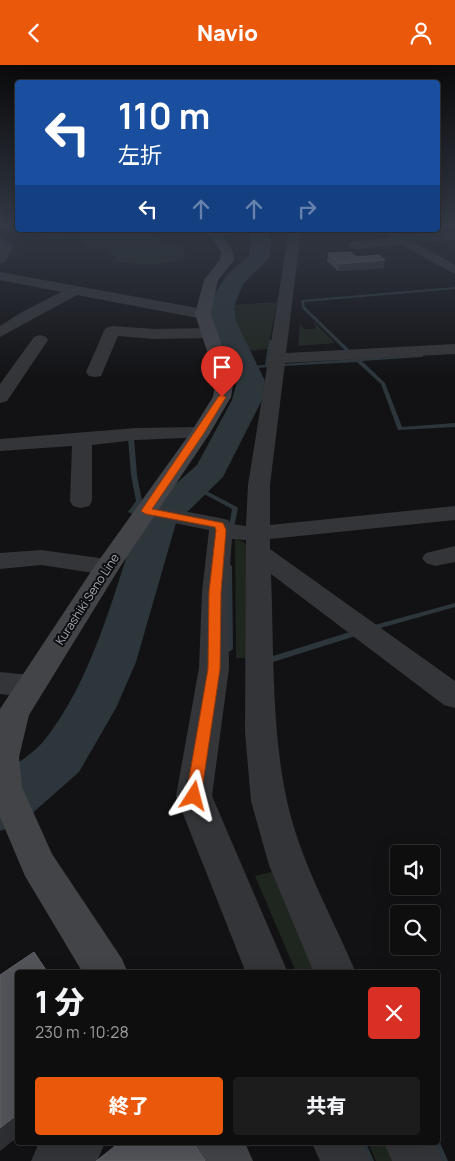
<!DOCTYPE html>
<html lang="ja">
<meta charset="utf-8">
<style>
body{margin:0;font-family:Manrope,"Noto Sans JP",sans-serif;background:#1c1c1d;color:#f1f3f6;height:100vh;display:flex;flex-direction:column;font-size:19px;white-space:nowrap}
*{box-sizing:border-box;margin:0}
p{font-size:16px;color:#9b9c9e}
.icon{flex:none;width:28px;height:28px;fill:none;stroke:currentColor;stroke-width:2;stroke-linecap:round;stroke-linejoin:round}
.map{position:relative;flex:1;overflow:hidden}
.sheet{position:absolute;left:15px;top:905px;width:425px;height:175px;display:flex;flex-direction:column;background:#0e0e0f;border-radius:5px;box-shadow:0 5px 20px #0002,0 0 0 1px #2e2e2f}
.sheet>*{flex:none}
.banner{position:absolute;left:15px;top:15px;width:425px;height:152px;border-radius:5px;box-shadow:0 5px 20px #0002,0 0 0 1px #2e2e2f;background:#1a4fa0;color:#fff;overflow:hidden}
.controls{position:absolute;left:390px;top:780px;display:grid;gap:10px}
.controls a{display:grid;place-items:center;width:50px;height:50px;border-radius:5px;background:#0e0e0f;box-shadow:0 5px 20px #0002,0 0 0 1px #2e2e2f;font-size:25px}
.pin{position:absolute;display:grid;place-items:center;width:42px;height:42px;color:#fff;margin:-51px -21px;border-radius:50% 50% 50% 0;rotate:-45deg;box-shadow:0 0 5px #0007}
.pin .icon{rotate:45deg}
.me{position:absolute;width:55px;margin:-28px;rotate:9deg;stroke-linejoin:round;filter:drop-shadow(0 0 4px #0008)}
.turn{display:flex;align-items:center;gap:18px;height:105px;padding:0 20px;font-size:22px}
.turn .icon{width:65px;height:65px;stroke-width:2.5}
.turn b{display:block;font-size:35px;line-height:42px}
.lanes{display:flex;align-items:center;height:48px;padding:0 20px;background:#0003;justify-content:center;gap:25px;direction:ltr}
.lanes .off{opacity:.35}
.round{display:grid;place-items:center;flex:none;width:52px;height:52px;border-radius:5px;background:#1c1c1d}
.summary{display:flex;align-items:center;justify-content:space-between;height:85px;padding:0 20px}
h1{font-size:30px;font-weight:800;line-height:38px}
.primary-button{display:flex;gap:10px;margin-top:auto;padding:10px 20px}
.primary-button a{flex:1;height:58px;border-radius:5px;background:#ea580c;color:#fff;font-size:20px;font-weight:800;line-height:58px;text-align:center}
.primary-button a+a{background:#1c1c1d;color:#f1f3f6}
header{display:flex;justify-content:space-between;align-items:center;height:65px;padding:0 20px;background:#ea580c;color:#fff;font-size:22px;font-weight:800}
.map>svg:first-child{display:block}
</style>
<header><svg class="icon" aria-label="back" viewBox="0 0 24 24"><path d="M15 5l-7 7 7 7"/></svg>Navio<svg class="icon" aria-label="person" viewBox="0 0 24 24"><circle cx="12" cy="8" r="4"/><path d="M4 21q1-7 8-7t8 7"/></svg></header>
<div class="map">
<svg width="455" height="1096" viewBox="0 0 455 1096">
<rect width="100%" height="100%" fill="#121214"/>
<!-- green -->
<g fill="#1f261f">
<path d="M 43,165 L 77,165 L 74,168 L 97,168 L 91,165 L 146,165 C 156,174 169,179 182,182 L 185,192 C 162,202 138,200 113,196 L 124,188 L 117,193 L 106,184 L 108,182 L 88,183 L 75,173 L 50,175 L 44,170 Z"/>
<path d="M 277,237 L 268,284 L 249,286 L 234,255 L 232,240 Z"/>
<path d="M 312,255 L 335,278 L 298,281 L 300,259 L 304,264 L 314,264 L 316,262 Z"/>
<path d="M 235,474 L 244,477 L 249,484 L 256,593 L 236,593 Z"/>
<path d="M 278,805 L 322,907 L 296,907 L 255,811 Z"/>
<path d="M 368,1078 L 393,1078 L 401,1096 L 376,1096 Z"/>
</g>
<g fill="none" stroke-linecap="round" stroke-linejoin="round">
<!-- stream -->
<g fill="#2c363b" fill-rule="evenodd">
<path d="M 455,222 L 455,224 L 304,237 L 305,242 L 359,294 L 423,290 L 423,292 L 421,292 L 362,296 L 385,318 L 402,362 L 455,358 L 455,362 L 398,365 L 381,319 L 357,297 L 283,301 L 281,300 L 283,299 L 354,294 L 302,243 L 301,235 Z"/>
<path d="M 269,275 L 273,276 L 269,302 L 243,304 L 243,303 L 245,302 L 265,300 Z"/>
<path d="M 131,371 L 134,373 L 137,410 L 142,436 L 135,446 L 138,448 L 135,450 L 128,447 L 136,436 L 131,410 L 128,373 Z"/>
<path d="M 193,419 L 237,442 L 238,443 L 233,468 L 231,469 L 228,467 L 232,444 L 191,422 L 190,421 Z"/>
<path d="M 229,499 L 232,501 L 233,584 L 229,587 L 225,584 L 226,501 Z"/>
<path d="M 455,538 L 455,542 L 370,566 L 366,564 L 367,562 Z"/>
<path d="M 356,565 L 359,565 L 363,567 L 362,569 L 276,596 L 273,597 L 269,594 L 270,592 Z"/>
<path d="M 438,1073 L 448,1096 L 434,1096 L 426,1078 L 438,1078 Z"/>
<path d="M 352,1078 L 366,1078 L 374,1096 L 360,1096 Z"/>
</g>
<!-- river -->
<path fill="#2c363b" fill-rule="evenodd" d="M 250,165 L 268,165 L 271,176 L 269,193 L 243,219 L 234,242 L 236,256 L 265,316 L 262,335 L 223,412 L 176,458 L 136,597 L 116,643 L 79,707 L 20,759 L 0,766 L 0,711 C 13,701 31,690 42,678 C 92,618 114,527 139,454 L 145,446 L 197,400 L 232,335 L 237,316 L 212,256 L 210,242 L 217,225 L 227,210 L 249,191 L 251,176 Z"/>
<!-- street -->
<g fill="#343538" fill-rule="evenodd">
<path d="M 218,165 L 233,165 L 220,174 L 212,174 L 210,171 Z"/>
<path d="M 289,165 L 301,165 L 286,288 L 455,279 L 455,289 L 285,298 L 270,420 L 270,460 L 455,441 L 455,455 L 270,474 L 270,484 L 455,616 L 455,643 L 444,640 L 271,509 C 274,583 271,663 287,736 C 300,796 332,851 356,908 L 314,908 L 269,800 L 251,736 L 245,667 L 246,475 L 232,474 L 228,527 L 229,603 L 212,731 L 288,908 L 246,908 L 176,731 L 199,603 L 202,527 L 209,465 L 138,451 L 134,446 L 138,441 L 146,439 L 220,453 L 228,455 L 231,459 L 246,461 L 248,420 Z"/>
<path d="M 378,165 L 393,165 L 402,170 L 455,167 L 455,175 L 414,177 L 455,200 L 455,209 L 401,180 L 353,184 L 347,180 L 353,176 L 390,173 Z"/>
<path d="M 0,172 L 4,173 L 13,182 L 5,197 L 0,198 Z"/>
<path d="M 0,207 L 203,244 L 208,246 L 211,249 L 208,252 L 203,254 L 77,230 L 0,272 L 0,261 L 22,247 L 61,227 L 0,215 Z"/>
<path d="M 112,261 L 155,264 L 208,263 L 214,265 L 216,268 L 214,271 L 208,273 L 155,274 L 118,271 L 101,311 L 95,312 L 89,311 L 86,307 L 104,266 L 106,263 Z"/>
<path d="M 40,270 L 46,272 L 48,275 L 7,336 L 0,338 L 0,319 L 34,272 Z"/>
<path d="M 200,362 L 207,364 L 210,368 L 207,372 L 136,375 L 92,380 L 92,436 L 89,441 L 81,443 L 73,441 L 70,436 L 72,381 L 0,386 L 0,374 L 136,363 Z"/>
<path d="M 455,481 L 455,497 L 435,501 L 426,498 L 422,493 L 426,488 Z"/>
<path d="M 41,485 L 107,494 L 116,497 L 120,502 L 116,507 L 107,510 L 41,500 L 0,504 L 0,488 Z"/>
<path d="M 0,607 L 30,610 L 41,613 L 45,621 L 41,629 L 30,632 L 0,629 Z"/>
<path d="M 39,1078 L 105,1078 L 97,1096 L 31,1096 Z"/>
<path d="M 312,1078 L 362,1078 L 370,1096 L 320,1096 Z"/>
<path d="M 384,1078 L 434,1078 L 442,1096 L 392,1096 Z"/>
</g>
<!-- secondary -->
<g fill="#424448" fill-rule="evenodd">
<path d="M 207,165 L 219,165 L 233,187 L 234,195 L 218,215 L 211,249 L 234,314 L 231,332 L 210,368 L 120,502 L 29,650 L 19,692 L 22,722 L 52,789 L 122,894 L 128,908 L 83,908 L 25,811 L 0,752 L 0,644 L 94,502 L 191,367 L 213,332 L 216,314 L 195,249 L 204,215 L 220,195 L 221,187 Z"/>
<path d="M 191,1078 L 245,1078 L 253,1096 L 199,1096 Z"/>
</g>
</g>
<!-- wall -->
<path fill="#48494f" d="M 328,188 L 357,192 L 384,203 L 338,206 L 327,196 Z"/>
<!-- shaded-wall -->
<g fill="#2e2f33">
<path d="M 385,195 L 384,203 L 338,206 L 339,199 Z"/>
<path d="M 18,1049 L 18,1072 L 0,1086 L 0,1063 Z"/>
</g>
<!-- building -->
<g fill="#525459" stroke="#5f6167">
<path d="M 351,187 L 357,192 L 379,190 L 385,195 L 339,199 L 328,188 Z"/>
<path d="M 34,887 L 48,908 L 18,908 L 18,1049 L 0,1063 L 0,910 Z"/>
<path d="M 119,1078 L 193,1078 L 205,1096 L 96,1096 Z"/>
</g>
<!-- sky -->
<linearGradient id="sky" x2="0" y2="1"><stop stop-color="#0a0a0b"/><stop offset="0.51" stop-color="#333945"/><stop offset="1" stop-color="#333945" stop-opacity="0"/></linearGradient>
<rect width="455" height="315" fill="url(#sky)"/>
<!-- route -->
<path fill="#ea580c" stroke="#983908" d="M 222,330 L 226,332 L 204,368 L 152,444 L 223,458 L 226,465 L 221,527 L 220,604 L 201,731 L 199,735 L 194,737 L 189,735 L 186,731 L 208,604 L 209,527 L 216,465 L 215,462 L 146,449 L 141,446 L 219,331 Z"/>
<g text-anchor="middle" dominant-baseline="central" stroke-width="4" stroke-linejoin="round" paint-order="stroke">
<!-- street labels -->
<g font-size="12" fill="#a5aab3" stroke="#0d0d0f">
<text transform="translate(87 534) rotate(-57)">Kurashiki Seno Line</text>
</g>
</g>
</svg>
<div class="controls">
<a><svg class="icon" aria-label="sound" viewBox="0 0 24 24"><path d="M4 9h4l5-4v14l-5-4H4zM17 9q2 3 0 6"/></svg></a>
<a><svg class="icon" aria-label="search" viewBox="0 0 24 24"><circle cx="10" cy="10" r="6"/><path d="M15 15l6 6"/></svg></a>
</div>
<div class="pin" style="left:222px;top:332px;background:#d93025"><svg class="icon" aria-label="arrive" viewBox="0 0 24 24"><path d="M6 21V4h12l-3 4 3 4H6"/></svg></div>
<svg class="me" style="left:194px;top:731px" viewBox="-20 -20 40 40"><path d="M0-17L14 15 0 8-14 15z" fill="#ea580c" stroke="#fff" stroke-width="4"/></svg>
<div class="banner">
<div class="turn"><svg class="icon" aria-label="left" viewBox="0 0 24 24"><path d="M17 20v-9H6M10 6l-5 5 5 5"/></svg><div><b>110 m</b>左折</div></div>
<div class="lanes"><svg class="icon" aria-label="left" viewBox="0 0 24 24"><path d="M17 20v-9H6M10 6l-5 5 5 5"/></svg><svg class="icon off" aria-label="ahead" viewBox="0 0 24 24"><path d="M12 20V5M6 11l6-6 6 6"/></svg><svg class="icon off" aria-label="ahead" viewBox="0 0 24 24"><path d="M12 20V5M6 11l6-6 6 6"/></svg><svg class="icon off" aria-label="right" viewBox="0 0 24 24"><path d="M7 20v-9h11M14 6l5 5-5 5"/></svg></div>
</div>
<section class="sheet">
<div class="summary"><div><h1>1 分</h1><p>230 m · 10:28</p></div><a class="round" style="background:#d93025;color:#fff"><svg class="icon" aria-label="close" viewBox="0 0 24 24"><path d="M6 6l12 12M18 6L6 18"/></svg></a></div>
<div class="primary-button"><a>終了</a><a>共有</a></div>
</section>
</div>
